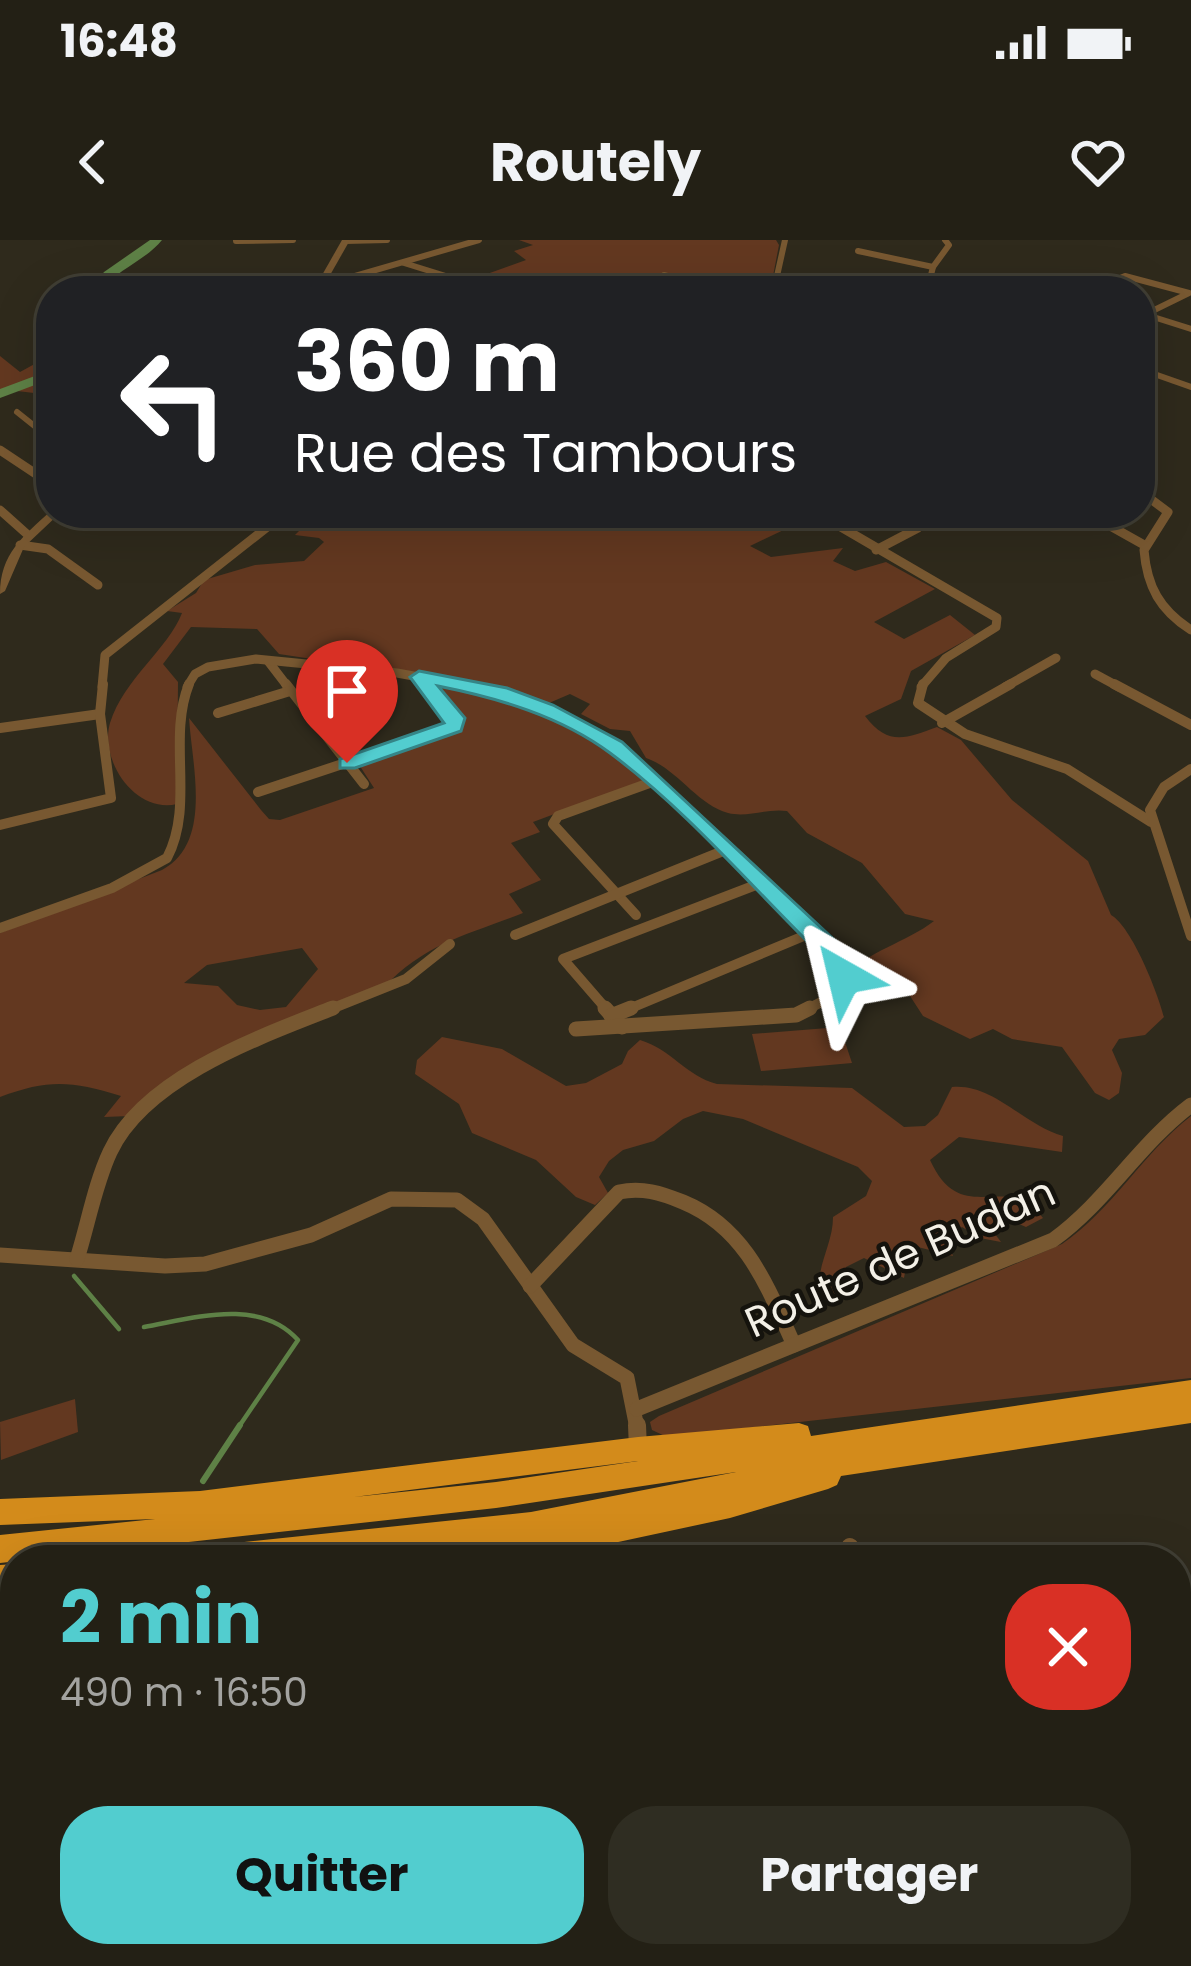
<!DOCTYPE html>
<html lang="fr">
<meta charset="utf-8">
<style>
body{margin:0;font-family:Poppins,sans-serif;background:#2f2d22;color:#f1f3f6;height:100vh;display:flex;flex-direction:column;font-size:45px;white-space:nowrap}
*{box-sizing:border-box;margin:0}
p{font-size:39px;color:#a3a3a0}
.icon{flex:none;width:66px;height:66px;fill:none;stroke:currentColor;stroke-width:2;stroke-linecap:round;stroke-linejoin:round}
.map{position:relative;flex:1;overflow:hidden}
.panel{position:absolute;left:0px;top:1305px;width:1191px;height:423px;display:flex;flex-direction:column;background:#232015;border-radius:48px 48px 0 0;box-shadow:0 12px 48px #0002,0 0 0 3px #403e34}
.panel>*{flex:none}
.hud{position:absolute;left:36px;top:36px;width:1119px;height:252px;border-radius:48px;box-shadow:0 12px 48px #0002,0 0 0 3px #403e34;background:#202124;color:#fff;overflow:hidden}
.pin{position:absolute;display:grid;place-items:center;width:102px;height:102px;color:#fff;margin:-123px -51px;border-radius:50% 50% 50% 0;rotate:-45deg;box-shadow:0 0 12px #0007}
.pin .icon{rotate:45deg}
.me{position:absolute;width:132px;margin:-66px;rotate:323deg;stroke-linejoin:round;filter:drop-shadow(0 0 9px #0008)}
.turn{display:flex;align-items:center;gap:42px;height:252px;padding:0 60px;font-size:54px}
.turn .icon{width:156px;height:156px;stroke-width:2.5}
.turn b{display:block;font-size:84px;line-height:102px}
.round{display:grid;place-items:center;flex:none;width:126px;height:126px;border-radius:48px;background:#2f2d22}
.overview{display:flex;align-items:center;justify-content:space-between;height:204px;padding:0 60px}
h1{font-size:72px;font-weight:700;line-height:90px;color:#52cdcf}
.primary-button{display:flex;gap:24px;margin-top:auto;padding:24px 60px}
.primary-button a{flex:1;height:138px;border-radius:48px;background:#52cdcf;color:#111;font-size:48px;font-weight:700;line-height:138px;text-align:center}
.primary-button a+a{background:#2f2d22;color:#f1f3f6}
.status{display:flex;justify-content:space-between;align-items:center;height:84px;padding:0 60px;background:#232015;direction:ltr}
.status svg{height:33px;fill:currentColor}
header{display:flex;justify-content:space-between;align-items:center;height:156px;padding:0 60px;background:#232015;font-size:54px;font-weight:700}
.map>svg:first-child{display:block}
</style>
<div class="status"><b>16:48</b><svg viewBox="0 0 49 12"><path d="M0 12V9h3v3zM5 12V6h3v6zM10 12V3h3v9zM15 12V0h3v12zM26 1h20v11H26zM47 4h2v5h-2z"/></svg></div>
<header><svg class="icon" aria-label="back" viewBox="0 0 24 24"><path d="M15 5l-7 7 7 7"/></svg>Routely<svg class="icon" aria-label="heart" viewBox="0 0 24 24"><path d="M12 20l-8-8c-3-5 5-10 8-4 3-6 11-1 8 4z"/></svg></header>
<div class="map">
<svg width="1191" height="1726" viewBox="0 0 1191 1726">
<rect width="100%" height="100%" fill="#2f2a1c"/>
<!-- green -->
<g fill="#633820" fill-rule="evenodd">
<path d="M 519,0 L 776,0 L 779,5 L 773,36 L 759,51 L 722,51 L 671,33 L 647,51 L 489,47 L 502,40 L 487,34 L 526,20 L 514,11 L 533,5 Z"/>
<path d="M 51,115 L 51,155 L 0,149 L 0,116 L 20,132 Z"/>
<path d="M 317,273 L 808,273 L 811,277 L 750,306 L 771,317 L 843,308 L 833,321 L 855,331 L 886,322 L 935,349 L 874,382 L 904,399 L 950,375 L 975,395 L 911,431 L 901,459 L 865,476 C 888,506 905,499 937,487 L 961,500 L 1012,560 L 1088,621 L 1111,675 C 1132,687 1158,753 1164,777 L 1145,795 L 1119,799 L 1112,810 L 1122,833 L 1119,853 L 1109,860 L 1095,853 L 1062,807 L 1012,799 L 993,789 L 970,799 L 923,776 L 899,739 L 844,737 C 866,712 907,702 934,681 L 905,674 L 862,623 L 807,593 L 787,571 C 767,568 748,578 728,573 C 696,564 678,529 646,518 L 630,491 L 610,489 L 581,474 L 590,464 L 570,454 L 549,463 L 505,448 L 279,414 L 257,389 L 191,387 L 163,424 L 178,442 L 177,564 C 136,574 99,521 110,483 C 124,439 168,409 182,373 L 167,371 L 196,353 L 204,340 L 255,325 L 304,321 L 324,302 L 319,298 L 295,295 Z"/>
<path d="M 432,441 C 519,462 576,484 646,540 L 533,582 L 540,592 L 511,603 L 541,640 L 509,654 L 523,673 C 468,695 427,702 383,748 L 216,810 L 130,876 L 104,877 L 121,856 C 71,841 49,839 0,857 L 0,693 L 162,630 C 213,603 192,526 189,478 L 261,570 L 269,579 L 280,580 L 374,548 L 358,523 L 458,488 L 462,477 ZM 302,708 L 318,729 L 286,767 L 260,770 L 237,765 L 218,746 L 184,743 L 207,725 Z"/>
<path d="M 840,787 L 852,823 L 761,831 L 752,794 Z"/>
<path d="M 442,797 L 502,809 L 566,846 L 586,843 L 622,824 L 628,811 L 640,800 C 671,809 686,836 717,844 L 852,848 L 904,887 L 925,886 L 938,875 L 952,847 C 993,843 1024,885 1063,896 L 1062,912 L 959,897 L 930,920 C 962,990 1005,929 1043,978 L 1026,987 L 1005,978 L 989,986 L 1001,1002 L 980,998 L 962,987 L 946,998 L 953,1016 L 910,1005 L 904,1038 L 864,1018 L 846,1027 L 844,1045 L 834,1063 L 819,1046 C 819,1021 833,1002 833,977 L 866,956 L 872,941 L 858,927 L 743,879 L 703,871 L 683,879 L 654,901 L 623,910 L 609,921 L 599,937 L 608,953 L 595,965 L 576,957 L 536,920 L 472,893 L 459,864 L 415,834 L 417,820 Z"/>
<path d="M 1191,876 L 1191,1138 L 667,1197 L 652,1190 L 650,1182 L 659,1176 L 1062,1004 C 1113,969 1142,914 1191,876 Z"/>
<path d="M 75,1159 L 78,1192 L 1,1220 L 0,1182 Z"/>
</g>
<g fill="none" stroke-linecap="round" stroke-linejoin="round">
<!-- stream-far1 -->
<g stroke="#5e8146" stroke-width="4.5">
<path d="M 74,1036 L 119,1089"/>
<path d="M 144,1087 C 194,1078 259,1057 298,1100 L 238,1188"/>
</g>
<!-- stream -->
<path stroke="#5e8146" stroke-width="6" d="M 203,1241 L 240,1185"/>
<!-- river -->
<g fill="#5e8146" fill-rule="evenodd">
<path d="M 150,0 L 162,0 C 145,21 117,29 101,51 L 89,51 L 104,32 Z"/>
<path d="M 51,130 L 51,139 L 0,158 L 0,149 Z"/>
</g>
<!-- minor-far4 -->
<g stroke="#785831" stroke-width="6">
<path d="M 785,0 L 777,36 L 791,51"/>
<path d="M 236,1 L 293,0"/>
<path d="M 345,1 L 387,0"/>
<path d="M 858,11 L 933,27"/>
<path d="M 404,23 L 494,51"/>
<path d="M 664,35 L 699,45 L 696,51"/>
<path d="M 324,45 L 479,0"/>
<path d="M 764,51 L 775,45"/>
<path d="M 927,51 L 933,27 L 949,5 L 945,0"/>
<path d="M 1089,51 L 1125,36 L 1189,53 L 1140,77"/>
<path d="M 1147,75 L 1191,89"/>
<path d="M 1140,129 L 1191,147"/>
<path d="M 17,172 L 47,196"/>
</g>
<!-- minor-far3 -->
<g stroke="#785831" stroke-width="9">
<path d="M 43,193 L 51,199"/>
<path d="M 0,210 L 51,244"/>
<path d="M 1140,251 L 1168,272 L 1144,310 C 1147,347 1160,370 1191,390"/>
<path d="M 0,270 L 28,295"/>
<path d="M 817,273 L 997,378 L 996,387 L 946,418 L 921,447"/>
<path d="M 1105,273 L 1105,283 L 1146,306"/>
<path d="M 20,305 L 48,309 L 98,345"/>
<path d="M 876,310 L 918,288"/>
<path d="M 268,421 L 288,447"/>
<path d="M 1095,434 L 1119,447"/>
<path d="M 419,437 L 428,447"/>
<path d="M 102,447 L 105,415 L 285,273"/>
<path d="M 187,447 L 195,434 L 208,427 L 256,419 L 397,433 L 474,447"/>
<path d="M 1005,447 L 1056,418"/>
</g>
<!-- minor-far2 -->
<g stroke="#785831" stroke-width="10">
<path d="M 286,444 L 364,544"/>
<path d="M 460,444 C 502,452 543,465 581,485 C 624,508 839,698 844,737 L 829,758 L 804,771"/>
<path d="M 923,444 L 918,463 L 965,494 L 1067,529 L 1151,582"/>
<path d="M 1114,444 L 1191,485"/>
<path d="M 218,473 L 290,451"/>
<path d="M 942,483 L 1011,444"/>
<path d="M 0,488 L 100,474"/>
<path d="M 1191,529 L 1164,547 L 1150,570 L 1191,696"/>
<path d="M 258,552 L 454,487 L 455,478 L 425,444"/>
<path d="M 0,585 L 111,558 L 100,474 L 103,444"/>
<path d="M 636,675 L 553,584 L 558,576 L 655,541"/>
<path d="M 0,688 L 112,648 L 167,618 C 195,565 167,499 189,444"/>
<path d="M 515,695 L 728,609"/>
<path d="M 326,771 L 406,739 L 450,704"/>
<path d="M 608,771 L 563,719 L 761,643"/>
<path d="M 624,771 L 811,693"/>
</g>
<!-- minor-far1 -->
<g stroke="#785831" stroke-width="15">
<path d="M 605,768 L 622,787"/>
<path d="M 611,776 L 631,768"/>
<path d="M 576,789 L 796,775 L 810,768"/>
<path d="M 0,1015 L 165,1026 L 205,1024 L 311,995 L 391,959 L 457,960 L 483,979 L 573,1105 L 627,1138 L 637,1188"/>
<path d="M 77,1019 C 88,984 95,944 110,912 C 145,837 262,796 333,768"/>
<path d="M 530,1046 L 619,952 C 642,947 661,953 683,962 C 746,988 767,1046 794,1105"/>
<path d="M 637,1169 L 1053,1000 C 1106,962 1139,904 1191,865"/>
</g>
<!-- minor -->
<g stroke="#785831" stroke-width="18">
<path d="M 637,1185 L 638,1209"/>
<path d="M 846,1320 L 850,1307"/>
<path d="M 362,1713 L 366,1726"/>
<path d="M 1058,1713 L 1063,1726"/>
<path d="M 737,1726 L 740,1713"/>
</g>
<!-- tertiary -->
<g fill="#785831" fill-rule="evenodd">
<path d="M 342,0 L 350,0 L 321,51 L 313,51 Z"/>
<path d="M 51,271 L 60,273 L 24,307 L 5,351 L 0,354 C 0,314 23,296 51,271 Z"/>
</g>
<!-- primary -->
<g fill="#c48324" fill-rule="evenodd">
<path d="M 0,1593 L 11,1598 L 15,1606 L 15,1655 L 4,1650 L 0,1642 Z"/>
<path d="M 42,1713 L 76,1713 L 81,1726 L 47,1726 Z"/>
</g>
<!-- trunk -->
<g fill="#d38b1b" fill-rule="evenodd">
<path d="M 1191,1140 L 1191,1183 L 841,1236 L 837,1245 L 828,1249 L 730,1278 L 581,1310 L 523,1320 L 416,1320 L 420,1310 L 332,1320 L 193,1320 L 197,1310 L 207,1306 L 531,1272 L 736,1232 L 496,1268 L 0,1323 L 0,1295 L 155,1279 L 0,1285 L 0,1259 L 200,1251 L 638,1197 L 799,1183 L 808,1186 L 811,1196 ZM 638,1221 L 496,1242 L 354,1257 Z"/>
<path d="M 15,1324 L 15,1352 L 0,1353 L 0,1325 Z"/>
<path d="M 15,1359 L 15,1387 L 0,1389 L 0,1361 Z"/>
</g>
</g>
<!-- route -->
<path fill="#52cdcf" stroke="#358587" stroke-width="3" d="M 419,431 L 507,448 L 553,465 L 622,502 L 844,709 L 857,737 L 853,744 L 835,744 L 825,719 C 755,651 688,571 610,513 C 560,476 498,458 438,446 L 465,478 L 461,491 L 355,528 L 340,528 L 340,519 L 444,483 L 410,437 Z"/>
<g text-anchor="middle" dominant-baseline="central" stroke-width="9" stroke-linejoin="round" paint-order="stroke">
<!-- street labels -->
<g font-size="42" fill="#f3f0e7" stroke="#15130d">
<text transform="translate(900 1017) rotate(-24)">Route de Budan</text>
</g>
</g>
</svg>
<div class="pin" style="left:347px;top:523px;background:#d93025"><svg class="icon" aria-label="arrive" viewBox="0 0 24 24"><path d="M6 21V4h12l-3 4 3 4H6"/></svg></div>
<svg class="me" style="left:844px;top:737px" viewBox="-20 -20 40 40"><path d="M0-17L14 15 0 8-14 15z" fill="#52cdcf" stroke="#fff" stroke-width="4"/></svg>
<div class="hud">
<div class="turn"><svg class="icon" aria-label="left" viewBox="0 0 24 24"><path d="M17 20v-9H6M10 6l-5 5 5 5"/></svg><div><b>360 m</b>Rue des Tambours</div></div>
</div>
<section class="panel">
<div class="overview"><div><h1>2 min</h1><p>490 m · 16:50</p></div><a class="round" style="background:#d93025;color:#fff"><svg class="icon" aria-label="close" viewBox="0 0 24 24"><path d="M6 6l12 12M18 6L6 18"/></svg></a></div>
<div class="primary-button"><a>Quitter</a><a>Partager</a></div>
</section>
</div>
